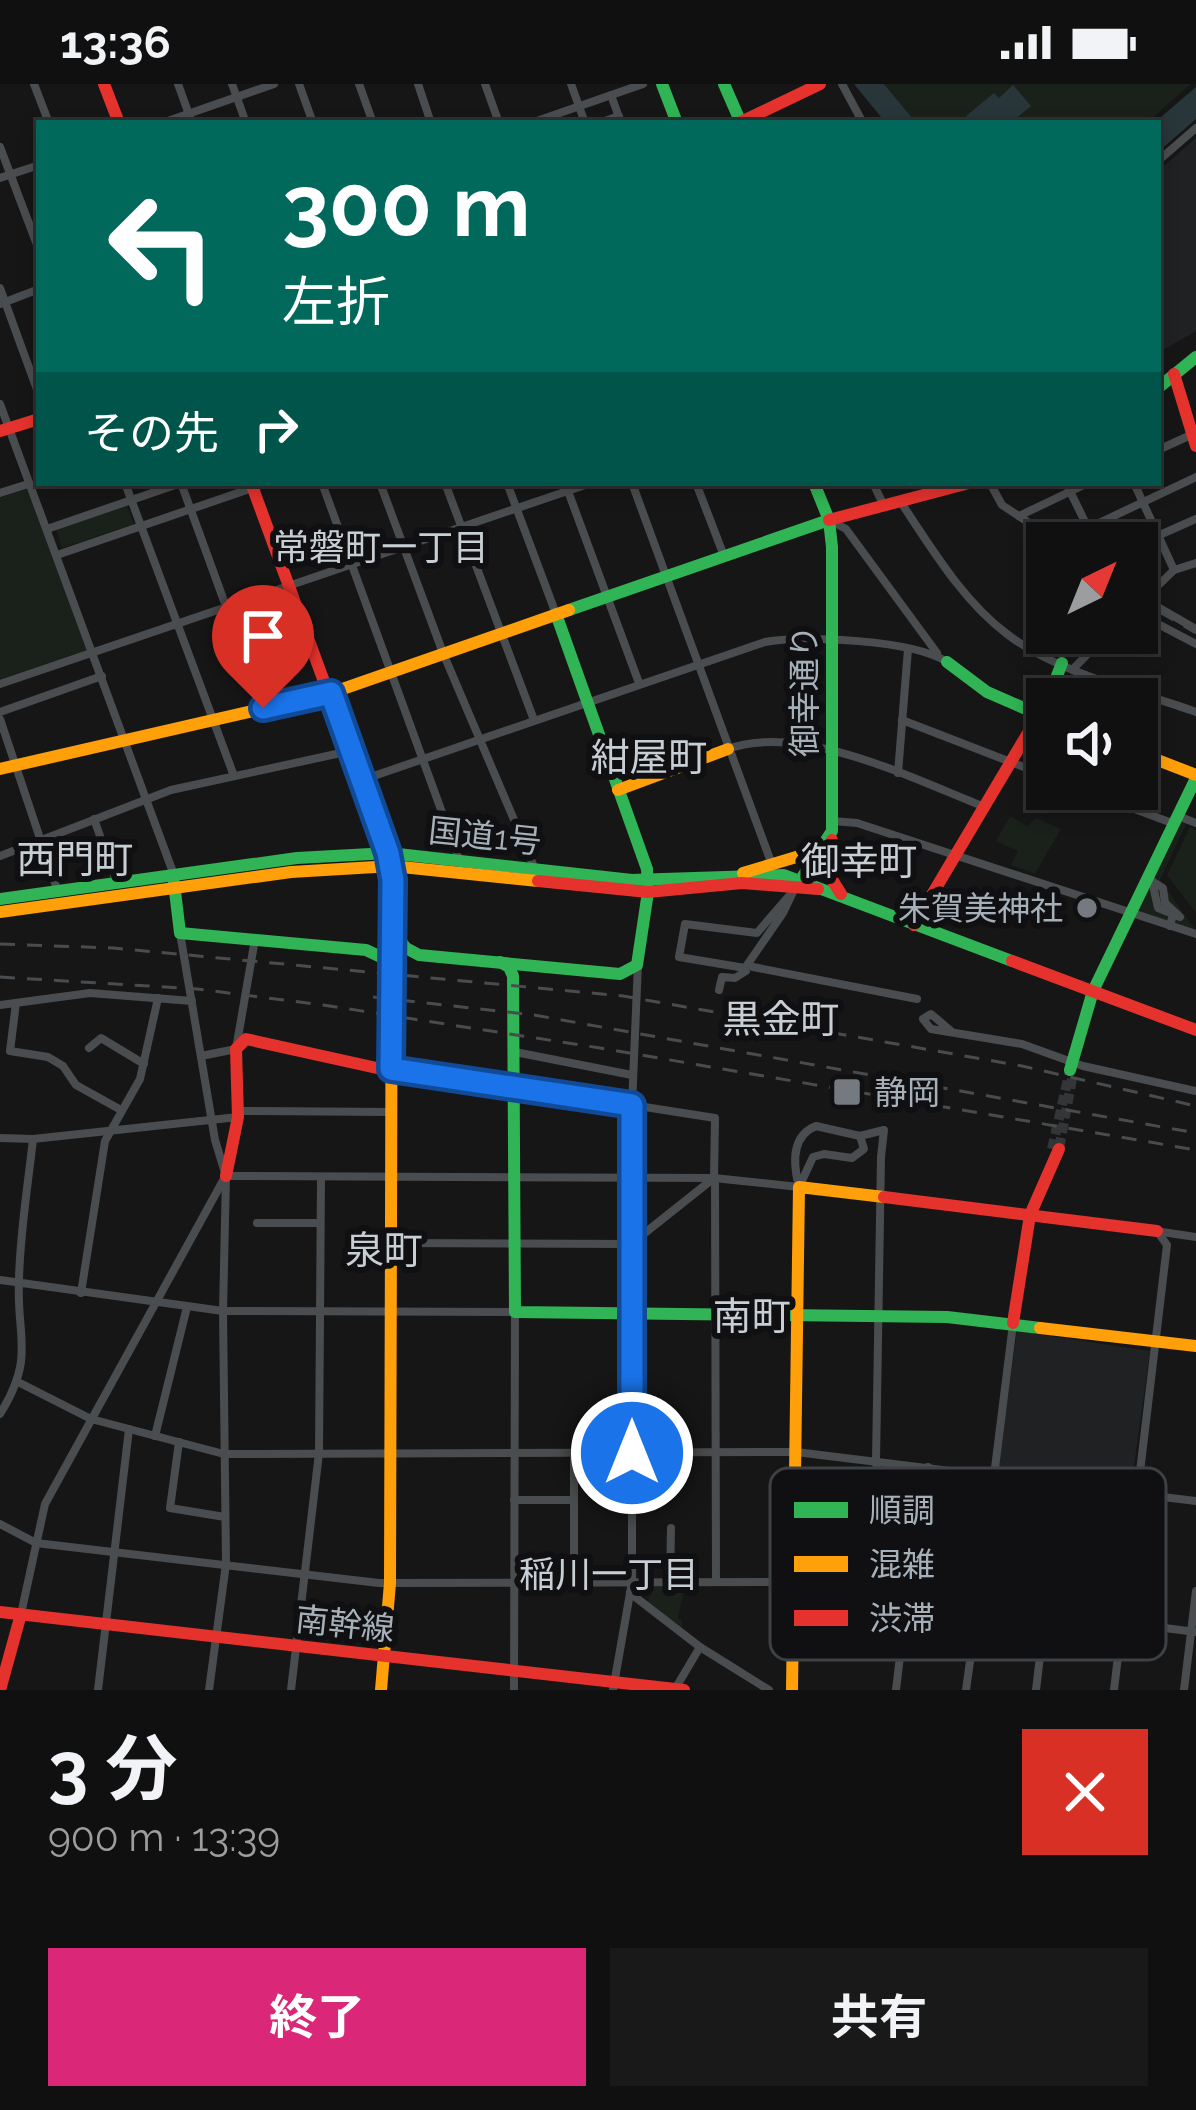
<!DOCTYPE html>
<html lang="ja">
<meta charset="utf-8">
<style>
body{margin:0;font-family:Raleway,"Noto Sans JP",sans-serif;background:#191919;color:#f1f3f6;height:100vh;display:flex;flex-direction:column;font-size:45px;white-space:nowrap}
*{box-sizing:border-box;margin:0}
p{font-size:39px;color:#9c9d9f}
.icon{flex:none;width:66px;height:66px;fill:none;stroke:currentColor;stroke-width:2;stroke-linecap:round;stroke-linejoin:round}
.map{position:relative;height:1606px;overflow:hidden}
.details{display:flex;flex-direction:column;background:#101010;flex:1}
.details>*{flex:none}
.top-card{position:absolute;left:36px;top:36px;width:1125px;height:366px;border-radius:0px;box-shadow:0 6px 18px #0003,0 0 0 3px #303030;background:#00695c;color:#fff;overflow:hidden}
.needle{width:78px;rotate:43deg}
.fabs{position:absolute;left:1026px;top:438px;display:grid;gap:24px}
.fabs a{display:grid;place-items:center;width:132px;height:132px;border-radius:0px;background:#101010;box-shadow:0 6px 18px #0003,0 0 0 3px #303030;font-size:60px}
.pin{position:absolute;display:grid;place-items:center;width:102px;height:102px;color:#fff;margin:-123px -51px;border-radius:50% 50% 50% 0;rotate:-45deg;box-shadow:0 0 12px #0007}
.pin .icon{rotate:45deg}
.me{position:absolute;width:132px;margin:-66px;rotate:0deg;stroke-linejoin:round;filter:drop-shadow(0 0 9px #0008)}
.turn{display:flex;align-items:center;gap:42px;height:252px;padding:0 48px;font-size:54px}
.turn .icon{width:156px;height:156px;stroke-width:2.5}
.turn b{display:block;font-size:84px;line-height:102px}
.then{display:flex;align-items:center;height:114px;padding:0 48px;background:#0003;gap:24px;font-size:45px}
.round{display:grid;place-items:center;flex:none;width:126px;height:126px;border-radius:0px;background:#191919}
.summary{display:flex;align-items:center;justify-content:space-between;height:204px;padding:0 48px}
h1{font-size:72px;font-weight:700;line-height:90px}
.action{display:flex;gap:24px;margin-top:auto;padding:24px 48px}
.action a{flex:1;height:138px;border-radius:0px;background:#db2777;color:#fff;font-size:48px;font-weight:700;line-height:138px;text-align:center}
.action a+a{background:#191919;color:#f1f3f6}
.status{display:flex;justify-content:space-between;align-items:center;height:84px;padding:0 60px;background:#101010;direction:ltr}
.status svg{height:33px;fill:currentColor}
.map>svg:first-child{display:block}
</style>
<div class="status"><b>13:36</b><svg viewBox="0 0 49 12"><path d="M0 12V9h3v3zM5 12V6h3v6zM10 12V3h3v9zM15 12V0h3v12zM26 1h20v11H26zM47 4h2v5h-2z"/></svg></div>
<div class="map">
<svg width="1196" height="1606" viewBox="0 0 1196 1606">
<rect width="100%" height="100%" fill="#161616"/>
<!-- built -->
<g fill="#202123">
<path d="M 1196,54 L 1196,247 L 1158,269 L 1158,87 Z"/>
<path d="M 1017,1247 L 1150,1267 L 1131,1404 L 998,1383 Z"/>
</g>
<!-- green -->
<g fill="#1a201a">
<path d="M 884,0 L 1191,0 L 1146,39 L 909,39 L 913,35 Z"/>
<path d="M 27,404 L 87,566 L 0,595 L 0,414 Z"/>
<path d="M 127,421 L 134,440 L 62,464 L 56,445 Z"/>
<path d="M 1010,732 L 1027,742 L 1036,734 L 1061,745 L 1035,790 L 1011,781 L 1018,767 L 996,757 Z"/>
<path d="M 1178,736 L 1186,740 L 1160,796 L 1196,847 L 1130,827 Z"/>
<path d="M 1190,743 L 1196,746 L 1196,829 L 1167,791 Z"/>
<path d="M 685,1501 L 678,1534 L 682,1537 L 681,1546 L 647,1520 L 653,1503 Z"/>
</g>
<!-- water -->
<g fill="#283639">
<path d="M 854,0 L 884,0 L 913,35 L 909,39 L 875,39 L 881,33 Z"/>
<path d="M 1013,1 L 1031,22 L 1010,39 L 972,39 L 966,32 L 994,9 L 999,14 Z"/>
<path d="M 1196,3 L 1196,35 L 1158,68 L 1158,39 L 1154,39 Z"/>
</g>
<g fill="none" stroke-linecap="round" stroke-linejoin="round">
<!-- secondary-tunnel -->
<path stroke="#333536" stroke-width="10" stroke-dasharray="10 5" stroke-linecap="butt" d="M 1052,1065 L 1070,986 L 1072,995 L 1059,1065"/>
<!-- street -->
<g stroke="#4a4d4f" stroke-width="8">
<path d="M 34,0 L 49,39"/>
<path d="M 178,0 L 192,39"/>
<path d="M 232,0 L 246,39"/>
<path d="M 299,0 L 313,39"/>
<path d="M 359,0 L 373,39"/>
<path d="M 418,0 L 431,39"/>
<path d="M 485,0 L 499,39"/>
<path d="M 571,0 L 585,39"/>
<path d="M 842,0 L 863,39"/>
<path d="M 611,11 L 621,39"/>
<path d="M 162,39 L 274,0"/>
<path d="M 531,39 L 643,0"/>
<path d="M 599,39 L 619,32"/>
<path d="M 0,63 L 39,166"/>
<path d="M 1158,77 L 1196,44"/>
<path d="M 0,94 L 39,81"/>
<path d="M 0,204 L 39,311"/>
<path d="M 0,220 L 39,205"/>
<path d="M 0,320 L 174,791"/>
<path d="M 1158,366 L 1193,350"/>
<path d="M 125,399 L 234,692"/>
<path d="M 181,399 L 263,624"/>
<path d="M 322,399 L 459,775"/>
<path d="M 380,399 L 443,569 L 535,785"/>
<path d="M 445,399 L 534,636"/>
<path d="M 507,399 L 556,530"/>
<path d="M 565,399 L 639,599"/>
<path d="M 632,399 L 771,778"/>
<path d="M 696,399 L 724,472"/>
<path d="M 873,399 L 884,422"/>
<path d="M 990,399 L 1002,421 L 1060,459"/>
<path d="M 1066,399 L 1088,444"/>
<path d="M 1134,399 L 1174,486"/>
<path d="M 0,409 L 28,400"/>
<path d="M 902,420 C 932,465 963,517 1007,550 C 1059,590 1135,606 1196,628"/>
<path d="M 1019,432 L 1088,399"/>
<path d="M 831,437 L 846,445 L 937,569"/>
<path d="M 47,445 L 181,399"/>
<path d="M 1059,458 L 1196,393"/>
<path d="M 1137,461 L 1196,435"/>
<path d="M 57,471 L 267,399"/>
<path d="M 1137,511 L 1196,545"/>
<path d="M 1137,522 L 1174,486 L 1196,479"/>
<path d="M 1137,529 L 1196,560"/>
<path d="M 1074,584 L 1108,549"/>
<path d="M 0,600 L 591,399"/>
<path d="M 0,628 L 102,592"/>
<path d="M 0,635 L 57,805"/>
<path d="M 902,636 L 1047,692"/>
<path d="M 728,665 C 803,638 915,696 985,723"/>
<path d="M 898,689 L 908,565"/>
<path d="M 362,696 L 765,558 C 805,551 914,556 947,578"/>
<path d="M 1081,705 L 1172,739"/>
<path d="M 1178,732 L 1196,739"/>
<path d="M 94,735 L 116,797"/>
<path d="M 832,737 L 857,739 L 1196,850"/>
<path d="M 0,772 L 171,706 L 350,667"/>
<path d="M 1152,797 L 1158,824 L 1173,830 L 1170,842"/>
<path d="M 1152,797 L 1163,804 L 1165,819 L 1180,833 L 1173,830"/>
<path d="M 794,806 L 783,829 L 745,884 L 679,873 L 685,840 L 757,849 Z"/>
<path d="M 180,849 L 215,1056 L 226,1092 L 223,1227 L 226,1480 L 209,1606"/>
<path d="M 753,883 L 917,915"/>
<path d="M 719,906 L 722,893 L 735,894 L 746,887"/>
<path d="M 16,919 L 10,967 L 48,973 L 63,982 L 76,1001 L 121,1026"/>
<path d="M 0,921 L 90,909 L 192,917"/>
<path d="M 951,947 L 931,930 L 923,935 L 931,945 L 1022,960 L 1083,982 L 1196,1007"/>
<path d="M 89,964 L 101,954 L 144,980"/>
<path d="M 515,968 L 632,991"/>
<path d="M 201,972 L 236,965 L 255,855"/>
<path d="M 238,1027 L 391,1028"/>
<path d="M 816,1042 L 860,1052 L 864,1065 L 852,1074 L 824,1070 L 813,1073 L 799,1103 C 793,1080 791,1052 816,1042 Z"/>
<path d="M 860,1052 L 884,1046 L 881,1073 L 876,1377 L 885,1464 L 885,1510"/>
<path d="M 0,1054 L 33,1055 L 238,1033"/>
<path d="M 226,1092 L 714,1094 L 715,1034 L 632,1021"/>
<path d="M 715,1095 L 716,1498"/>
<path d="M 257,1139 L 320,1139"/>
<path d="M 1162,1148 L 1196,1153"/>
<path d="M 391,1159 L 631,1160 L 714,1094 L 799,1103"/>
<path d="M 0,1196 L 223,1227 L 515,1228 L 514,1606"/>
<path d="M 81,1209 L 105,1057 L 140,995 L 158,914"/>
<path d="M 1013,1240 L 978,1520 L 1196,1548"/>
<path d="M 18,1298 L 91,1335 L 224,1370 L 796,1368 L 1196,1417"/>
<path d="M 0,1330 C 36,1272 16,1254 19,1195 C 20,1149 28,1101 33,1055"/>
<path d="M 155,1352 L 187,1223"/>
<path d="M 179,1358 L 170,1424 L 225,1433"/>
<path d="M 928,1383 L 924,1411 L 930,1425 L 981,1494"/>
<path d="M 514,1416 L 574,1416"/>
<path d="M 878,1420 L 903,1418 L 924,1411"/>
<path d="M 0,1440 L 36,1459 L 379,1499 L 794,1498"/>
<path d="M 574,1498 L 574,1368"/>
<path d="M 670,1498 L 671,1444"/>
<path d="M 630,1509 L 700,1563 L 769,1606"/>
<path d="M 21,1530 L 45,1420 L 225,1093"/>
<path d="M 793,1555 L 879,1511 L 978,1520 L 966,1606"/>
<path d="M 675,1605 L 700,1563"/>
<path d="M 98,1606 L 129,1345"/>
<path d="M 291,1606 L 319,1369 L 321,1094"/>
<path d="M 613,1606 L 632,1498 L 632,1021 L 638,879"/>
<path d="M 896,1606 L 907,1513"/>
<path d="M 1036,1606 L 1045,1530"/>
<path d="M 1114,1606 L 1167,1161 L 1157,1147"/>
<path d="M 1184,1606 L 1196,1507"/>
</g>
<!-- fast -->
<g stroke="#30b455" stroke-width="12">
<path d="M 662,0 L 677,39"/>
<path d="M 724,0 L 741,39"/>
<path d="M 1158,304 L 1196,273"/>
<path d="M 569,526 L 829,436"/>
<path d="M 947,578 L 987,608 L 1042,632"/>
<path d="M 1048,615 L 1062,579"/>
<path d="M 174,799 L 180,849 L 366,866 L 381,873 L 389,886"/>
<path d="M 796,803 L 832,747 L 832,463 L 829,436 L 814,399"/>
<path d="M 0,815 L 297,774 L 389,769 L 632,796 L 784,791 L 1012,877"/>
<path d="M 393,848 L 406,864 L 419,871 L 620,890 L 637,881 L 648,808 L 647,785 L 556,530"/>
<path d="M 500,878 L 509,883 L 513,892 L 515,1228 L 947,1233 L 1040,1244"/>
<path d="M 1070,986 L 1093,907 L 1196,694"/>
</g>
<!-- slow -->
<g stroke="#ff9f0a" stroke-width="12">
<path d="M 1137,668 L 1196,691"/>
<path d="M 0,685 L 331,609 L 569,526"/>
<path d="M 618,706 L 728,665"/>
<path d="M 743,789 L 823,765"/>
<path d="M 0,828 L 291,788 L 392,782 L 538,797"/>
<path d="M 1040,1244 L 1196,1262"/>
<path d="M 381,1606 L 390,1499 L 392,782"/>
<path d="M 792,1606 L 799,1103 L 884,1113"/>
</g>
<!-- jam -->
<g stroke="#e5322d" stroke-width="12">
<path d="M 104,0 L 119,39"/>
<path d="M 741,38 L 820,0"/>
<path d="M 1174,290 L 1196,362"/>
<path d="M 0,347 L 39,335"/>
<path d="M 251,399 L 390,777"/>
<path d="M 829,436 L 969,399"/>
<path d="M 832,756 L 828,789 L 841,810"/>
<path d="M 538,797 L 648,808 L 742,799 L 818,805"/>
<path d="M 914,841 L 1047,617"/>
<path d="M 1012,877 L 1196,946"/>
<path d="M 226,1092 L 238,1033 L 236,965 L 246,955 L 404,990 L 632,1021"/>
<path d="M 884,1113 L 1157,1147"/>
<path d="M 1013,1239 L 1030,1131 L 1059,1065"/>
<path d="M 0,1528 L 684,1606"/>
<path d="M 0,1606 L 21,1530"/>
</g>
<!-- rail -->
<g stroke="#494c4e" stroke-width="3" stroke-dasharray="15 12" stroke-linecap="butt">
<path d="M 1137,515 L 1196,549"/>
<path d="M 0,860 L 113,864 L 623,912 L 1022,982 L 1196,1022"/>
<path d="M 0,893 L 197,905 L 323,921 L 600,964 L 1196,1066"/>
<path d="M 373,913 L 534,931 L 1196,1049"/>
</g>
</g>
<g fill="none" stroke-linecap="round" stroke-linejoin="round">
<!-- route casing -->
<g stroke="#114b97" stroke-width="30">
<path id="route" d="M 263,624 L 331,609 L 388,769 L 393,796 L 391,985 L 632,1021 L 632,1369"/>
</g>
<!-- route -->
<use href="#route" stroke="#1a73e8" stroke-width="21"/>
</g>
<!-- markers -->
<g fill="#747a7f" stroke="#101012" stroke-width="4.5">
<circle cx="1087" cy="824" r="12"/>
<rect x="832" y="993" width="30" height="30" rx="6"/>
</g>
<g text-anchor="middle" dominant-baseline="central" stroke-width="12" stroke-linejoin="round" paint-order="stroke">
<!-- street labels -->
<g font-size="33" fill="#a6b0b8" stroke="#101012">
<text transform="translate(804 607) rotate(-90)">御幸通り</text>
<text transform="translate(485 752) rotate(6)">国道1号</text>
<text transform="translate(345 1540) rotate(6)">南幹線</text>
</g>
<!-- poi labels -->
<g font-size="33" fill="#a6b0b8" stroke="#101012" text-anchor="end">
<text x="1063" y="824">朱賀美神社</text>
<text x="874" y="1008" text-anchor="start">静岡</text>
</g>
<!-- neighbourhood labels -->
<g font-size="36" fill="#c7ced4" stroke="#101012">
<text x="381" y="463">常磐町一丁目</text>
<text x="609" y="1490">稲川一丁目</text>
</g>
<!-- quarter labels -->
<g font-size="39" fill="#c7ced4" stroke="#101012">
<text x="649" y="673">紺屋町</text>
<text x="75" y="775">西門町</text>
<text x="859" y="777">御幸町</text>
<text x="781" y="935">黒金町</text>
<text x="384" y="1166">泉町</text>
<text x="752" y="1232">南町</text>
</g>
</g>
<!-- legend -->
<rect x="770" y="1384" width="396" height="192" rx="18" fill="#101012" stroke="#3d4044" stroke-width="3"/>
<rect x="794" y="1418" width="54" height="16" fill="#30b455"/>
<rect x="794" y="1472" width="54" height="16" fill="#ff9f0a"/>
<rect x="794" y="1526" width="54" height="16" fill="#e5322d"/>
<g font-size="33" fill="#a6b0b8">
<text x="869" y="1438">順調</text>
<text x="869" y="1492">混雑</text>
<text x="869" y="1546">渋滞</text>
</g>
</svg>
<div class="fabs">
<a><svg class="needle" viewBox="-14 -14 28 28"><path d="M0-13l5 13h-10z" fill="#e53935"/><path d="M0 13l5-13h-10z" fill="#9c9d9f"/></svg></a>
<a><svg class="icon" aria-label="sound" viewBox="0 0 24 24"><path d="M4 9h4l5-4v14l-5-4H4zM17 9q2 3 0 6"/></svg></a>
</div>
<div class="pin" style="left:263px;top:624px;background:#d93025"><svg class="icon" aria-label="arrive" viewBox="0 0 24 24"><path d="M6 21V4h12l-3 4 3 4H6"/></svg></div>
<svg class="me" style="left:632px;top:1369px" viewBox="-20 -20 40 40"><circle r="17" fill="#1a73e8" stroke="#fff" stroke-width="3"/><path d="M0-11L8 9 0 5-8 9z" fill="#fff"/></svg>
<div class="top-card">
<div class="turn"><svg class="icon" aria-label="left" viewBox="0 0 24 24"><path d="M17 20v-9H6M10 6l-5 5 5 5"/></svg><div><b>300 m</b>左折</div></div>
<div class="then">その先<svg class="icon" aria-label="right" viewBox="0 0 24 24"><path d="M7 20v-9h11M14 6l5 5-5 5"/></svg></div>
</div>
</div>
<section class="details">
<div class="summary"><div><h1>3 分</h1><p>900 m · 13:39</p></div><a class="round" style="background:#d93025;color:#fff"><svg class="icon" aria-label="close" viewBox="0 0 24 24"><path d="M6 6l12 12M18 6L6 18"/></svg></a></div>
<div class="action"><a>終了</a><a>共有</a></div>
</section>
